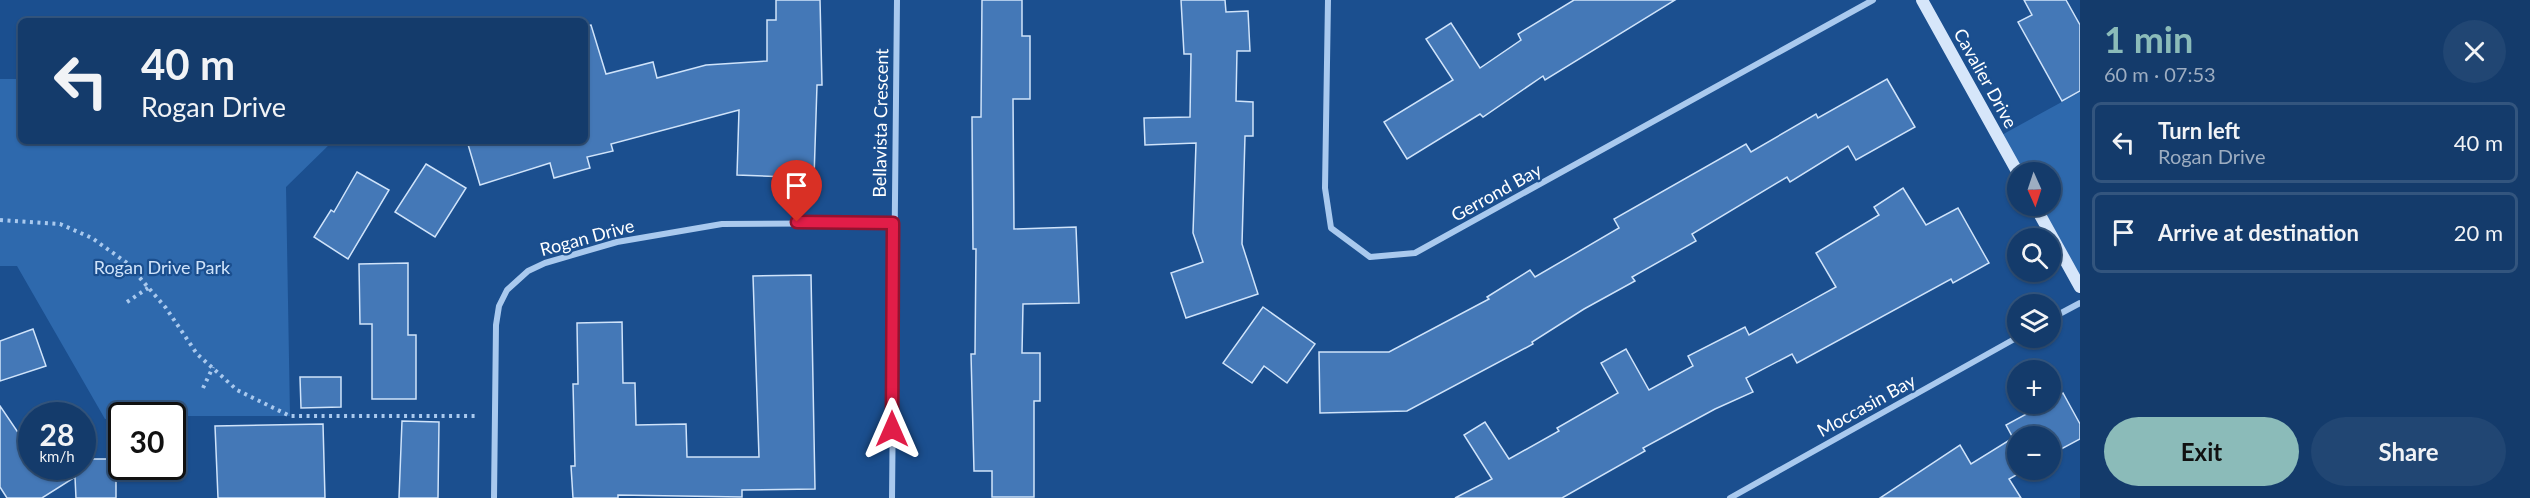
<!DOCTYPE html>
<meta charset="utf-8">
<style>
body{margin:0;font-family:Lato,sans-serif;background:#214673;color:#f1f3f6;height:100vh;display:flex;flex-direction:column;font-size:22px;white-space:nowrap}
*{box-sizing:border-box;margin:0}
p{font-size:20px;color:#9dadc1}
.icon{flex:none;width:33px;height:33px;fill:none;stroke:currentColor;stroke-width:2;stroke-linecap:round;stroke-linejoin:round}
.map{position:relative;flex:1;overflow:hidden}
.drawer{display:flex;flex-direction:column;background:#143b6b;width:450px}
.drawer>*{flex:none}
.guide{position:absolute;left:18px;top:18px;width:570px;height:126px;border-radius:9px;box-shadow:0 2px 4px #0004,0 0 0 2px #33557e;background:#143b6b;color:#f1f3f6;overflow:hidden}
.needle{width:39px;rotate:177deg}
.controls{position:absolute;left:2007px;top:162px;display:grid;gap:12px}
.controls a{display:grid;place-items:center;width:54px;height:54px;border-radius:50%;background:#143b6b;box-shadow:0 2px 4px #0004,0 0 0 2px #33557e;font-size:30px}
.speed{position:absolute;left:18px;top:402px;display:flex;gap:12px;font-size:30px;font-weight:700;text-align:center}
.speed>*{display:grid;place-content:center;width:78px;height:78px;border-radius:50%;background:#143b6b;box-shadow:0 2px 4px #0004,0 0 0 2px #33557e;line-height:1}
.speed small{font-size:15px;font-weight:400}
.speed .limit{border:3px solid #111;border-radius:9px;background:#fff;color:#111}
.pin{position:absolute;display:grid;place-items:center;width:51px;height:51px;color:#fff;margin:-62px -26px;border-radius:50% 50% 50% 0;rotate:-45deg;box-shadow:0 0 6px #0007}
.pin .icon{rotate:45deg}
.me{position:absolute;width:66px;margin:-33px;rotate:0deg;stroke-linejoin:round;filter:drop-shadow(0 0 4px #0008)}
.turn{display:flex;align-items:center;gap:21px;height:126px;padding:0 24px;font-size:27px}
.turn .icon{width:78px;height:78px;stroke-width:2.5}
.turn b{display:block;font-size:42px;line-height:51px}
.round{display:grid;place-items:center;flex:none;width:63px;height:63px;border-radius:32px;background:#214673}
.headline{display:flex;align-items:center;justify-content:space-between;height:102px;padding:0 24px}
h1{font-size:36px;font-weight:700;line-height:45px;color:#8bbbb9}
.primary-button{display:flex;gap:12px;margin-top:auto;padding:12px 24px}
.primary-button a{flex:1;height:69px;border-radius:36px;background:#8bbbb9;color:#111;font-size:24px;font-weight:700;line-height:69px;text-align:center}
.primary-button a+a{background:#214673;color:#f1f3f6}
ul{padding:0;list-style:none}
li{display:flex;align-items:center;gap:18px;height:81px;margin:0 12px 9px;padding:0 12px;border:3px solid #33557e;border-radius:9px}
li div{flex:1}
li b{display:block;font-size:22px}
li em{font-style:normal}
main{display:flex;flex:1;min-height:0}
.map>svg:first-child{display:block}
</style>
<main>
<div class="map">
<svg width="2080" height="498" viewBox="0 0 2080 498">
<rect width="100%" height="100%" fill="#1b4f8f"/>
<!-- green -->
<g fill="#2e69ad">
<path d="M 0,79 L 21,79 L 21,141 L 333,141 L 286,187 L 290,416 L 122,416 L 121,418 L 105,419 L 17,266 L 0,266 Z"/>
<path d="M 2080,92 L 2080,287 L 2035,206 L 2050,206 L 2050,172 L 2018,172 L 1998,137 Z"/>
</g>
<!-- building -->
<g fill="#4478b7" stroke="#cfe3fa" stroke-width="1.5">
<path d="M 776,0 L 820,0 L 822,85 L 817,85 L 814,178 L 737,175 L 739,110 L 611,144 L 613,151 L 587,157 L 590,168 L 554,178 L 550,163 L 480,185 L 467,141 L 585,141 L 585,26 L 591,25 L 606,74 L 653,62 L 657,78 L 706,65 L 767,61 L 767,20 L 776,20 Z"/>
<path d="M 982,0 L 1022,0 L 1022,36 L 1030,36 L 1030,99 L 1013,99 L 1014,229 L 1076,227 L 1079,303 L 1023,304 L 1022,353 L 1040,353 L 1040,401 L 1034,401 L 1034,497 L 992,497 L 992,471 L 974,471 L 971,354 L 975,354 L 976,249 L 973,249 L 972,117 L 981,117 Z"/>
<path d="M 1181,0 L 1225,0 L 1226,12 L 1248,11 L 1250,51 L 1237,51 L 1236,101 L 1253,102 L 1253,136 L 1245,136 L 1242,244 L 1258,294 L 1186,318 L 1171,273 L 1203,262 L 1193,233 L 1196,143 L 1145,145 L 1144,118 L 1190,117 L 1191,54 L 1184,54 Z"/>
<path d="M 1574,0 L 1675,0 L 1545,80 L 1543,76 L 1483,117 L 1480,114 L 1407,159 L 1384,122 L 1453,80 L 1426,39 L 1451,23 L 1480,68 L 1521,40 L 1518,34 Z"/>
<path d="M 2024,0 L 2066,0 L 2080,25 L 2080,91 L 2062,101 L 2018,22 L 2032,15 Z"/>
<path d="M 1887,79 L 1915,127 L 1856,160 L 1848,146 L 1790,182 L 1787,177 L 1692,234 L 1696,241 L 1632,277 L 1635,281 L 1584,309 L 1532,342 L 1533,344 L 1407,411 L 1320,413 L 1319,352 L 1389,352 L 1489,299 L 1487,297 L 1530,270 L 1535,277 L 1619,228 L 1614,219 L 1746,144 L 1751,152 L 1816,114 L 1818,118 Z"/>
<path d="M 426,164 L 466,188 L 435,237 L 395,212 Z"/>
<path d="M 357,172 L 389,190 L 348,259 L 314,237 L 331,210 L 334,212 Z"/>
<path d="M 1903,188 L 1926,225 L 1958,208 L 1989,263 L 1953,283 L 1951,279 L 1797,363 L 1792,354 L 1746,378 L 1753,392 L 1715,409 L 1643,448 L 1645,451 L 1562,498 L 1455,498 L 1492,479 L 1464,435 L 1485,422 L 1509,459 L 1559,431 L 1557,428 L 1618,393 L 1601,363 L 1626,349 L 1649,390 L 1693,366 L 1688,356 L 1745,327 L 1749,335 L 1836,287 L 1816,253 L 1879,215 L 1874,207 Z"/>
<path d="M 408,263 L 408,335 L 416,335 L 416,399 L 372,399 L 372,324 L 360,324 L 359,264 Z"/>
<path d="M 811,275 L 815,489 L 742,490 L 742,497 L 618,495 L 618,498 L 573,498 L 571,466 L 575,466 L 573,384 L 578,384 L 577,323 L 622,322 L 623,383 L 635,383 L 636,425 L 686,424 L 687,457 L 759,457 L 753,276 Z"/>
<path d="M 1263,307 L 1315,344 L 1287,383 L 1264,366 L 1252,383 L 1223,363 Z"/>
<path d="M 33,329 L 46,366 L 0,381 L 0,341 Z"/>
<path d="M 300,377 L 341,377 L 341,407 L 301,408 Z"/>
<path d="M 2063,393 L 2080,424 L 2080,439 L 2050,455 L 2050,436 L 2018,436 L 2018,470 L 2025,470 L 2009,479 L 2021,498 L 1880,498 L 1960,445 L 1971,464 L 2013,438 L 2006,425 L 2045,404 L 2050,404 L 2050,400 Z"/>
<path d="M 0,406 L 19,434 L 32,426 L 32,466 L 82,466 L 82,459 L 116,459 L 116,498 L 76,498 L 75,477 L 42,498 L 7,498 L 0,487 Z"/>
<path d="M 402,421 L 439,422 L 438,498 L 399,498 Z"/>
<path d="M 323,424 L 325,498 L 218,498 L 215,426 Z"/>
</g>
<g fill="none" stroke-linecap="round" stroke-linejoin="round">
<!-- path -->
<g stroke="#a9c9ee" stroke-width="4" stroke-dasharray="3 4.5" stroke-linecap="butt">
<path d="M 0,220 L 60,224 L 92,238 L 127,263 L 166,308 L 197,354 L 237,390 L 290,416 L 477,416"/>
<path d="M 127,302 L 148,288"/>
<path d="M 203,388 L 213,367"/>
</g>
<!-- street -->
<g stroke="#a9c9ee" stroke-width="6">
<path d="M 1328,0 L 1325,188 L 1331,228 L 1370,257 L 1415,253 L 1873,0"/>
<path d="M 2050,319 L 2080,303"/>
<path d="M 494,498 L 496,325 L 499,306 L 507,290 L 528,271 L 545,263 L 617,242 L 722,224 L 893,223"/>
<path d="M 892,498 L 897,0"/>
<path d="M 1730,498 L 2018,337"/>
</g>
<!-- secondary -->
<g stroke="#d6e6fa" stroke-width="12">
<path d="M 1922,0 L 2018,173"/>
<path d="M 2035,206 L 2080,287"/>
</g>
</g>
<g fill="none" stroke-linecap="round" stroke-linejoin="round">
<!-- route casing -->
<g stroke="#92132f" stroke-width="15">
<path id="route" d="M 797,222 L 893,223 L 892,429"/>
</g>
<!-- route -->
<use href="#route" stroke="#e11d48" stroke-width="10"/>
</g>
<g text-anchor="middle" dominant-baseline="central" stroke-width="4.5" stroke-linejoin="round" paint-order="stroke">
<!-- street labels -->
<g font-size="18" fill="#fff" stroke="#1b4f8f">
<text transform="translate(1986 78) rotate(61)">Cavalier Drive</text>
<text transform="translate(880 123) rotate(-89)">Bellavista Crescent</text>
<text transform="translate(1496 192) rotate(-29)">Gerrond Bay</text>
<text transform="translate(587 237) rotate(-15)">Rogan Drive</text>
<text transform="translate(1866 405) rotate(-29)">Moccasin Bay</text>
</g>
<!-- park labels -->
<g font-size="18" fill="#cfe3fa" stroke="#1b4f8f">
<text x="162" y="267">Rogan Drive Park</text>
</g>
</g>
</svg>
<div class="controls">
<a><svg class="needle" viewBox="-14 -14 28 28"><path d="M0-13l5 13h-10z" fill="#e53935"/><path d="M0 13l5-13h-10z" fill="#9dadc1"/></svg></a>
<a><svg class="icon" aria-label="search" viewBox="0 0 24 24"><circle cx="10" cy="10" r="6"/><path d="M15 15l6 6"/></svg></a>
<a><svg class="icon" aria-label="layers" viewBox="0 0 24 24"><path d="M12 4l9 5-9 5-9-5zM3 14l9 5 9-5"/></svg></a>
<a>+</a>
<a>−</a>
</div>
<div class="speed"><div>28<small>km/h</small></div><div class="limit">30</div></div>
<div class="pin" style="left:797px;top:222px;background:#d93025"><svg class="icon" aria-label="arrive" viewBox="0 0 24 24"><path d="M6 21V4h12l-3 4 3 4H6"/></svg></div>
<svg class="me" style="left:892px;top:429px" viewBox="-20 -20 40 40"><path d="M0-17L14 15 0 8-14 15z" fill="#e11d48" stroke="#fff" stroke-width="4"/></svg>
<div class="guide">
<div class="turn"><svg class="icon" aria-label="left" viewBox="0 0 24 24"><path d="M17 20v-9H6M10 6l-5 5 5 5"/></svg><div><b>40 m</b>Rogan Drive</div></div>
</div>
</div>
<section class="drawer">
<div class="headline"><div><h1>1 min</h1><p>60 m · 07:53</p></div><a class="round"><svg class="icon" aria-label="close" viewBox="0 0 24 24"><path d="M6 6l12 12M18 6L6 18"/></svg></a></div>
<ul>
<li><svg class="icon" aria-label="left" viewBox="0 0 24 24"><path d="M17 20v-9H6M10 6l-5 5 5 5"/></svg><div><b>Turn left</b><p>Rogan Drive</p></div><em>40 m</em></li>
<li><svg class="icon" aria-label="arrive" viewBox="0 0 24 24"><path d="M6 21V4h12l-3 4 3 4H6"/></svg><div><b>Arrive at destination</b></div><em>20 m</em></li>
</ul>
<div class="primary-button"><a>Exit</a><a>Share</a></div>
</section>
</main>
